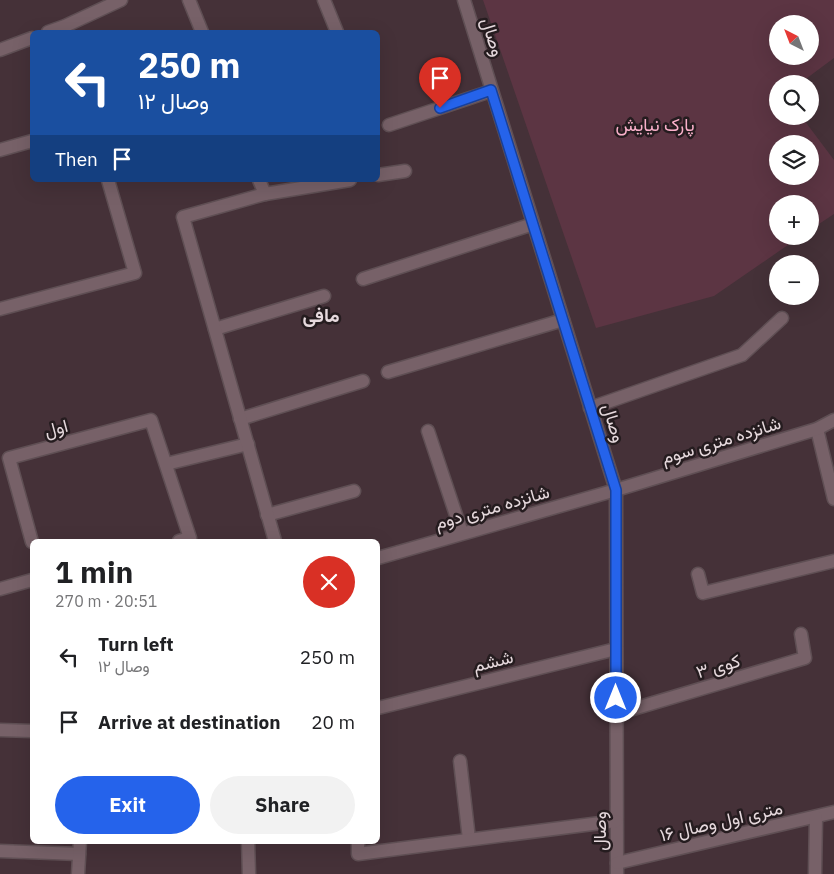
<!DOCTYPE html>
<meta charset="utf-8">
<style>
body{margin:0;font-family:"IBM Plex Sans",Vazirmatn,sans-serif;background:#f2f2f2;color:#202124;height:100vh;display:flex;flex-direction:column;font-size:19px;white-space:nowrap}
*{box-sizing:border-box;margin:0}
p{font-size:16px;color:#757577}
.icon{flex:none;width:28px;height:28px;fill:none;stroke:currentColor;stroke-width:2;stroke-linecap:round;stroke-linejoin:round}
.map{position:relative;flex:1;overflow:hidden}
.drawer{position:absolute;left:30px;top:539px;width:350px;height:305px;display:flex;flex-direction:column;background:#fff;border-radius:8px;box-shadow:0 5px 20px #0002}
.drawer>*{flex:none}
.guide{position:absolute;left:30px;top:30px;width:350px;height:152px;border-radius:8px;box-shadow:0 5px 20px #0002;background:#1a4fa0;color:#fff;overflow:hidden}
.needle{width:32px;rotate:318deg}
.controls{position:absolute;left:769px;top:15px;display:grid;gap:10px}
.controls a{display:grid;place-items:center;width:50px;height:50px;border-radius:50%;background:#fff;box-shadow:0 5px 20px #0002;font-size:25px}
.pin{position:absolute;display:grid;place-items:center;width:42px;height:42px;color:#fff;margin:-51px -21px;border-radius:50% 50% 50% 0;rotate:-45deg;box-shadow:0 0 5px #0007}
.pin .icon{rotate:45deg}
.me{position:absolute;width:55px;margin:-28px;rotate:0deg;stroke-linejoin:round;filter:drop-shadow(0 0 4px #0008)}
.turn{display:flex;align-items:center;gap:18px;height:105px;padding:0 25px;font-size:22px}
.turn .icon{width:65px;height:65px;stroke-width:2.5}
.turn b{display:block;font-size:35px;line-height:42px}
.then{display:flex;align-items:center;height:48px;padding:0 25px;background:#0003;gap:10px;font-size:19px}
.round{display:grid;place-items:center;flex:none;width:52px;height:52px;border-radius:26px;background:#f2f2f2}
.headline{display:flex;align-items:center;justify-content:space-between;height:85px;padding:0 25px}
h1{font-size:30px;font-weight:700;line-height:38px}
.action{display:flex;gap:10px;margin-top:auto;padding:10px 25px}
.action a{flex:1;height:58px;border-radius:30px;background:#2563eb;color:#fff;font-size:20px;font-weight:700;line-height:58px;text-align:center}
.action a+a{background:#f2f2f2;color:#202124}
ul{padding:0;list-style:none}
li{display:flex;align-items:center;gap:15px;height:65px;padding:0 25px}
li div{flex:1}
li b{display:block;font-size:19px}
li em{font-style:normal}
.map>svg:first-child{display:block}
</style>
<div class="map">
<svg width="834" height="874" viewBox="0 0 834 874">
<rect width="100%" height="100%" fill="#453138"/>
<!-- green -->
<path fill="#5c3543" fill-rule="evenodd" d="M 483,0 L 834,0 L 834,58 L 799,84 L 778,84 L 778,116 L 801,116 L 834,160 L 834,214 L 810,230 L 810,204 L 778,204 L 778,236 L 801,236 L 714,296 L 596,328 ZM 778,24 L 810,24 L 810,56 L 778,56 ZM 778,144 L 810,144 L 810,176 L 778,176 Z"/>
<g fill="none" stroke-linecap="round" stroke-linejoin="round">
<!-- minor casing -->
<g stroke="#5f4f54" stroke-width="15">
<g id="minor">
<path d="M 189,0 L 202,32"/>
<path d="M 324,0 L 337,32"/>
<path d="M 464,0 L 616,490 L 617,874"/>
<path d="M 48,32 L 65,26 L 121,0"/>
<path d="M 0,50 L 32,38"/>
<path d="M 389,125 L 491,91"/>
<path d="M 0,150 L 32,141"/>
<path d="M 378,175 L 405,171"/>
<path d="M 259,180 L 265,194"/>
<path d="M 363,279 L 533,224"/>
<path d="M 0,309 L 135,273 L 108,180"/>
<path d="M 215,329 L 324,296"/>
<path d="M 388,372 L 563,320"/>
<path d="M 590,408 L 742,355 L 782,318"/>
<path d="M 240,419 L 363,381"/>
<path d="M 817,429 L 834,499"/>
<path d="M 428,431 L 462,533"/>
<path d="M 166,464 L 248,444"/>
<path d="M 267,515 L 354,491"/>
<path d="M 275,541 L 183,217 L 265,194 L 350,180"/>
<path d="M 32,542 L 9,458 L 151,420 L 190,538 L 179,541"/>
<path d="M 378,558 L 616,490 L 817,429 L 834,420"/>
<path d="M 698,574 L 703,593 L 834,561"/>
<path d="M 0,589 L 32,580"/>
<path d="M 378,708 L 616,649"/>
<path d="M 616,714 L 805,658 L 801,634"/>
<path d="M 0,730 L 32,731"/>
<path d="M 460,761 L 469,839"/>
<path d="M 248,841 L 249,874"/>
<path d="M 358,841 L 358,854 L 616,821"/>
<path d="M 0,851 L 79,854"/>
<path d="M 617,863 L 834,812"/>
<path d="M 78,874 L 80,841"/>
<path d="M 815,874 L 816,817"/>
</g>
</g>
<!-- minor -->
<use href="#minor" stroke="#776168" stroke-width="12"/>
</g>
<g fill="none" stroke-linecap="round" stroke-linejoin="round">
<!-- route casing -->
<g stroke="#184099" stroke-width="12">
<path id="route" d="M 440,108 L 491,90 L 616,490 L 616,698"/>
</g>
<!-- route -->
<use href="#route" stroke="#2563eb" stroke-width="9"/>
</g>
<g text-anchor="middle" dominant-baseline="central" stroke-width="5" stroke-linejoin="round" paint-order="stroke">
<!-- street labels -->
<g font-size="18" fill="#e6d9dd" stroke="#251c1f">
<text transform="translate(493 37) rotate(73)">وصال</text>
<text transform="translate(614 423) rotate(73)">وصال</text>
<text transform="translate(56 428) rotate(-15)">اول</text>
<text transform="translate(721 440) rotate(-17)">شانزده متری سوم</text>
<text transform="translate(492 507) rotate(-16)">شانزده متری دوم</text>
<text transform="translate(493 661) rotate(-14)">ششم</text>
<text transform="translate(718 666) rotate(-16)">کوی ۳</text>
<text transform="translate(721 821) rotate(-13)">۱۶ متری اول وصال</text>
<text transform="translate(599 831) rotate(-90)">وصال</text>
</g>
<!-- park labels -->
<g font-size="18" fill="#fab0ca" stroke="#251c1f">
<text x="655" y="124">پارک نیایش</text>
</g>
<!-- neighbourhood labels -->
<g font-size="19" font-weight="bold" fill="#e6d9dd" stroke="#251c1f">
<text x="321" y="315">مافی</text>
</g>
</g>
</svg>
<div class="controls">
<a><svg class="needle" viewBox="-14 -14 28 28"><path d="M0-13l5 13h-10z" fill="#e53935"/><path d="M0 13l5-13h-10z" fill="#757577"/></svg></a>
<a><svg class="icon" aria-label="search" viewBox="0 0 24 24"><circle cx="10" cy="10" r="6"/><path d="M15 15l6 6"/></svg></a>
<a><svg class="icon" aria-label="layers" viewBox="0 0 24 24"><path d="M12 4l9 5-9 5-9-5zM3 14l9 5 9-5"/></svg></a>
<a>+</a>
<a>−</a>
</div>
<div class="pin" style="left:440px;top:108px;background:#d93025"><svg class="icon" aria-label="arrive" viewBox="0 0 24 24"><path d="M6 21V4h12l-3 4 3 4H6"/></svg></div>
<svg class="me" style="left:616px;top:698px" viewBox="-20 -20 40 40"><circle r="17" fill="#2563eb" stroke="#fff" stroke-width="3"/><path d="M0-11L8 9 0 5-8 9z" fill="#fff"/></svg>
<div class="guide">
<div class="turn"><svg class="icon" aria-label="left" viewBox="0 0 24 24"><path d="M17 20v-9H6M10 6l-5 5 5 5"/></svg><div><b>250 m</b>وصال ۱۲</div></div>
<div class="then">Then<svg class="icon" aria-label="arrive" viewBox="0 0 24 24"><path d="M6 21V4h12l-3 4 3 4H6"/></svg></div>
</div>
<section class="drawer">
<div class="headline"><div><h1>1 min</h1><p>270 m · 20:51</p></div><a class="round" style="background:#d93025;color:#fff"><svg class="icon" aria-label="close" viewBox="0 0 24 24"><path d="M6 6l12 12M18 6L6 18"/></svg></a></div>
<ul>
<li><svg class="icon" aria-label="left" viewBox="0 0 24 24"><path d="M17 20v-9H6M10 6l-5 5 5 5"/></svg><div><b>Turn left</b><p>وصال ۱۲</p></div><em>250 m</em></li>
<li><svg class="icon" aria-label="arrive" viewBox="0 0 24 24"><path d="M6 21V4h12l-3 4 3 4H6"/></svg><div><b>Arrive at destination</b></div><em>20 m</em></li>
</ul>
<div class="action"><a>Exit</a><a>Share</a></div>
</section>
</div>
